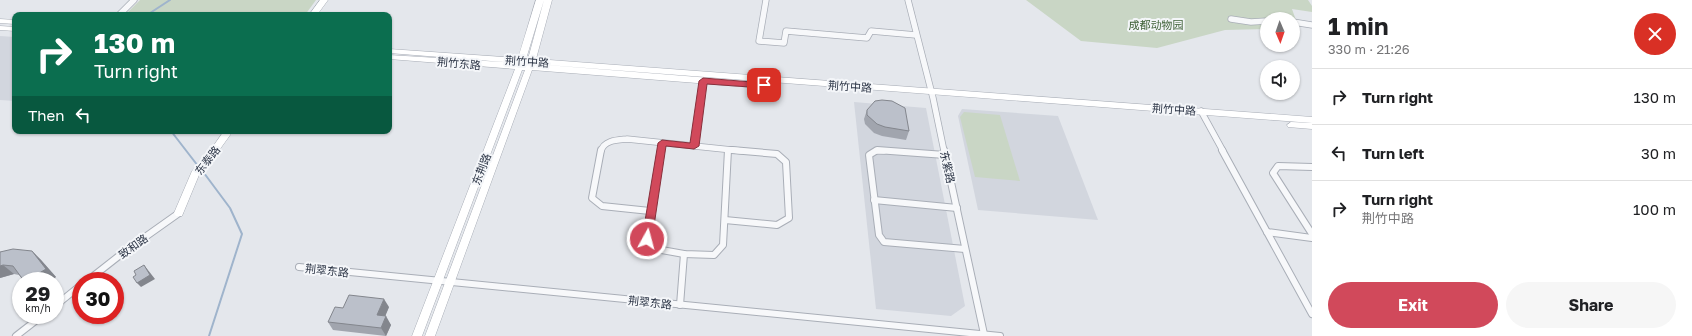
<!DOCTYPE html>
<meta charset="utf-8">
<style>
body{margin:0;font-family:"Golos Text","Noto Sans SC",sans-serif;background:#f6f6f6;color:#202124;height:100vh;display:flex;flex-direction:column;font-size:15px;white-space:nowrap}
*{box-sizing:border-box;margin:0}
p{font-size:13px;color:#757577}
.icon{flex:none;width:22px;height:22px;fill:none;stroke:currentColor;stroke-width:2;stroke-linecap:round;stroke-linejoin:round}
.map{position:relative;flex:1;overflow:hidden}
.sheet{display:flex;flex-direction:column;background:#fff;width:380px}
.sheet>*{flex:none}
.guide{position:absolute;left:12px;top:12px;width:380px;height:122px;border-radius:8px;box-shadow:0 1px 3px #0004;background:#0b6e4f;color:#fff;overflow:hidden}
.needle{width:26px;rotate:178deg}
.buttons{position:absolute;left:1260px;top:12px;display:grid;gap:8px}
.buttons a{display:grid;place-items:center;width:40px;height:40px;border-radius:50%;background:#fff;box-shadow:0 1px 3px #0004;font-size:20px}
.speed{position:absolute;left:12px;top:272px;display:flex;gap:8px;font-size:20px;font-weight:700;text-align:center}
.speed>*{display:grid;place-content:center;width:52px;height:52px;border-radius:50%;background:#fff;box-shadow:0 1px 3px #0004;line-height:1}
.speed small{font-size:10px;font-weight:400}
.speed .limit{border:6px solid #d22;background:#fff;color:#111}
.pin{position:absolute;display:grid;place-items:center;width:34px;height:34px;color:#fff;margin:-17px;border-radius:8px;box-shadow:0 2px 6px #0006}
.me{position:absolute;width:44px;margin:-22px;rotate:7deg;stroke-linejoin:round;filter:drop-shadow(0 0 3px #0008)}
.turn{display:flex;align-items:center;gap:14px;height:84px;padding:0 16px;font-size:18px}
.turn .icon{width:52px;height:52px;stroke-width:2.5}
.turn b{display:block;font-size:28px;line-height:34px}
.then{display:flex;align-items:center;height:38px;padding:0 16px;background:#0003;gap:8px;font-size:15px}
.round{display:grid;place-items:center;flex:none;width:42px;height:42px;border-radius:21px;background:#f6f6f6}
.headline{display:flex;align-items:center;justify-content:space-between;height:68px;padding:0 16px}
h1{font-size:24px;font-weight:700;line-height:30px}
.primary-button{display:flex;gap:8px;margin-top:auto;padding:8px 16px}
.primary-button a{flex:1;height:46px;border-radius:24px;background:#d1495b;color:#fff;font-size:16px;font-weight:700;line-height:46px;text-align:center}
.primary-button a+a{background:#f6f6f6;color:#202124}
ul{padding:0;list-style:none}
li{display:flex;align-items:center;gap:12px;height:56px;padding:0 16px;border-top:1px solid #e0e0e0}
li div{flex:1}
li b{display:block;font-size:15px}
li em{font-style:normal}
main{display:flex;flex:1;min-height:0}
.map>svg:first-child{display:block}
</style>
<main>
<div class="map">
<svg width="1312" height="336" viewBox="0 0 1312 336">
<rect width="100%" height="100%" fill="#e4e7ec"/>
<!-- built -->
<g fill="#d2d6de">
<path d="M 0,36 L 15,37 L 15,101 L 0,100 Z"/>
<path d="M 854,102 L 926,108 L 965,306 L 951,316 L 876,309 Z"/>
<path d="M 962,109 L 1058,116 L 1098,220 L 978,210 L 958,116 Z"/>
</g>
<!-- green -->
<g fill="#c9d6c5">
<path d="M 140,0 L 316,0 L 305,15 L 125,15 Z"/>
<path d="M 1026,0 L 1308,0 L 1312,6 L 1312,12 L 1292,9 L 1299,29 L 1293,29 L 1293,19 L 1267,19 L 1267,29 L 1225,30 L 1157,48 L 1081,41 Z"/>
<path d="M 964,112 L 1000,115 L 1020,181 L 975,177 L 960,117 Z"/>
</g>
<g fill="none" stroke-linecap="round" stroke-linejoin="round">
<!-- stream -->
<g stroke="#9fb4cc" stroke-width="2">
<path d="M 147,15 L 170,0"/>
<path d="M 171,131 L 198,166"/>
<path d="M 201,169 L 230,208 L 242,234 L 209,336"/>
</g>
<!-- street-far1 casing -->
<g stroke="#a9aeb7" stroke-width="7">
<g id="street-far1">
<path d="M 766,0 L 759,41 L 784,43 L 786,31 L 867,38 L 871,31 L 916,35"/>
<path d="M 908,0 L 933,98 L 944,151"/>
<path d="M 119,15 L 134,0"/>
<path d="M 1231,19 L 1251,22 L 1267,21"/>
<path d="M 1293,22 L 1312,25"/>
<path d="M 1201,111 L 1223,151"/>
<path d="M 694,146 L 703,81"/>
<path d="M 601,151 C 604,140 618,140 627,139 L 742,151"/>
<path d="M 661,151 L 662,143"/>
<path d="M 876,151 L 884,151"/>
</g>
</g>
<!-- street casing -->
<g stroke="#a9aeb7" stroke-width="8">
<g id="street">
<path d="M 601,150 L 592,198 L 602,206 L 650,211"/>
<path d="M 661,150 L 647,239 L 656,249 L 684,254 L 714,255 L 723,245 L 728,150"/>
<path d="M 944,150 L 984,334"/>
<path d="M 1222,150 L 1312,314"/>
<path d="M 945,155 L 877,150 L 869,155 L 879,235 L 884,242 L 965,249"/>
<path d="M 1312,167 L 1278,166 L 1273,173 L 1312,234"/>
<path d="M 874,200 L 957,208"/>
<path d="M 725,220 L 777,225 L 789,218 L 786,162 L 777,154 L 732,150"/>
<path d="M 1267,232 L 1312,238"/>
<path d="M 299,267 L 1000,336"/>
<path d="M 87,281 L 124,252 L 179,213"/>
<path d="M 680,305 L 684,254"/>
<path d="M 55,306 L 81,285"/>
<path d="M 16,336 L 43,315"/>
</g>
</g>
<!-- secondary casing -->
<g stroke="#a9aeb7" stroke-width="1">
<g id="secondary">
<path d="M 320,0 L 328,0 L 317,15 L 309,15 Z"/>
<path d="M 536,0 L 544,0 L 526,59 L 528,59 L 544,0 L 552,0 L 536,59 L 1312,117 L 1312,123 L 534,64 L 748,81 L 752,84 L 748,87 L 532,70 L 435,336 L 425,336 L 525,70 L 522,70 L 422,336 L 412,336 L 515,69 L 389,59 L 389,55 L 517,63 L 389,53 L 389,49 L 518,58 Z"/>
<path d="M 0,19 L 15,20 L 15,24 L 0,23 Z"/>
<path d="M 0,26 L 15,27 L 15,31 L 0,30 Z"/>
<path d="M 1291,122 L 1312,123 L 1312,129 L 1288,127 L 1287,125 Z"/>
<path d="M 224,131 L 233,131 L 215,156 L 199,175 L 182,216 L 176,216 L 174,213 L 192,171 L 209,152 Z"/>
</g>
</g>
<!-- street-far1 -->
<use href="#street-far1" stroke="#f7f8fa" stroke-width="5.5"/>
<!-- street -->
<use href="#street" stroke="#f7f8fa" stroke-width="6"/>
<!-- secondary -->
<use href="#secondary" fill="#fff" fill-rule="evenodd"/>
</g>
<!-- wall -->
<g fill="#a1a5ae">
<path d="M 867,110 L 909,131 L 906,140 L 882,136 L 874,133 L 865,124 L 864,119 Z"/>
<path d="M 32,251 L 41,260 L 56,277 L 50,281 L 24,281 L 19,275 L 14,274 L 0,278 L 0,252 Z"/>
<path d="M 389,307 L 385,316 L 391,325 L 386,336 L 333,330 L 328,322 L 343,308 Z"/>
</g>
<!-- shaded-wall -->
<g fill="#83868d">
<path d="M 32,251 L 41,260 L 56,277 L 50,281 L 26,281 Z"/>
<path d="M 3,265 L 14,274 L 0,278 L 0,266 Z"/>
<path d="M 144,265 L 155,279 L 141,287 L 137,283 Z"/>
<path d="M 384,299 L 389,307 L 382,324 L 377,315 Z"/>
<path d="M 386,316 L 391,325 L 386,336 L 381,328 Z"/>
</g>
<!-- building -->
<g fill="#bbc0ca" stroke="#83868d">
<path d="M 882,100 L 892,101 L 905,108 L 909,131 L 885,127 L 877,124 L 867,115 L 867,110 L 875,101 Z"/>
<path d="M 13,249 L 32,251 L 46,269 L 26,281 L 24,281 L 13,266 L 3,265 L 0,266 L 0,252 Z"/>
<path d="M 144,265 L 150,275 L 137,283 L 133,277 L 136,275 L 134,271 Z"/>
<path d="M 349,295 L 384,299 L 377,315 L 386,316 L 381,328 L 328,322 L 335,307 L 343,308 Z"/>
</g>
<!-- route -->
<path fill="#d1495b" stroke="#882f3b" d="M 703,78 L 764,83 L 768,85 L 764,88 L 707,84 L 699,146 L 694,149 L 666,146 L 652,239 L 650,242 L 643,242 L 642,239 L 658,143 L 662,140 L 690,143 L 699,81 Z"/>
<g text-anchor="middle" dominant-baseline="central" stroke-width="4" stroke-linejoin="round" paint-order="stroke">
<!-- park labels -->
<g font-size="11" fill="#3f6138" stroke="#f4f6f9">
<text x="1156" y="24">成都动物园</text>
</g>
<!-- street labels -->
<g font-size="11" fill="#2b3445" stroke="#f4f6f9">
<text transform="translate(527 61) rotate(4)">荆竹中路</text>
<text transform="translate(459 63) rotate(5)">荆竹东路</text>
<text transform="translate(850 86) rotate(4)">荆竹中路</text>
<text transform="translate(1174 109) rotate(4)">荆竹中路</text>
<text transform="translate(207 160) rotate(-52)">东泰路</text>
<text transform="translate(948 167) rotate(77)">东紫路</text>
<text transform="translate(481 169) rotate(-69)">东荆路</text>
<text transform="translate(133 246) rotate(-36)">致和路</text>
<text transform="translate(327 270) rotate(6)">荆翠东路</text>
<text transform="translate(650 302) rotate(6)">荆翠东路</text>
</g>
</g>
</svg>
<div class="buttons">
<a><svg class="needle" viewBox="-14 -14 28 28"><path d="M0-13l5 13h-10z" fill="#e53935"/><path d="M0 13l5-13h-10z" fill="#757577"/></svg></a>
<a><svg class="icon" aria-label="sound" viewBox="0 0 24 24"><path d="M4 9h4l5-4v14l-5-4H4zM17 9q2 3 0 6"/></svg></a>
</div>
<div class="speed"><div>29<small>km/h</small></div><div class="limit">30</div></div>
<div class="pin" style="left:764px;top:85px;background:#d93025"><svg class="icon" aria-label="arrive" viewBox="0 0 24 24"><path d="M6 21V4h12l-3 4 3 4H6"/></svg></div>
<svg class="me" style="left:647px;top:239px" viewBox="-20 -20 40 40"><circle r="17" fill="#d1495b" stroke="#fff" stroke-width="3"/><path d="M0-11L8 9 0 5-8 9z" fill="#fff"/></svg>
<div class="guide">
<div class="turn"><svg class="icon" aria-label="right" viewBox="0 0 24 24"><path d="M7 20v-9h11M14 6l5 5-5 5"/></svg><div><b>130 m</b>Turn right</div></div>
<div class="then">Then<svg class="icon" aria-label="left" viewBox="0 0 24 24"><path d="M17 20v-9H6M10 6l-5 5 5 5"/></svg></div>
</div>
</div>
<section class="sheet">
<div class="headline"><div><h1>1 min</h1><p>330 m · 21:26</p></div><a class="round" style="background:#d93025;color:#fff"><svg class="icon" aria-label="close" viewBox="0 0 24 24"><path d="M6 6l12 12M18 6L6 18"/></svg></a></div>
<ul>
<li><svg class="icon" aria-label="right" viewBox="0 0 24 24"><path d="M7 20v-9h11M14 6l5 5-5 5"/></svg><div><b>Turn right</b></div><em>130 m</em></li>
<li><svg class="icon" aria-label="left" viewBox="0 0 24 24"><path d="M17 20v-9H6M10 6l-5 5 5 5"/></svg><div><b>Turn left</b></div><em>30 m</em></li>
<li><svg class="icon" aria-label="right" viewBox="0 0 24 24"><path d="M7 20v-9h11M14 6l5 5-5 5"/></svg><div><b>Turn right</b><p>荆竹中路</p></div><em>100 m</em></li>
</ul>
<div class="primary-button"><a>Exit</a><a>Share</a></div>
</section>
</main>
